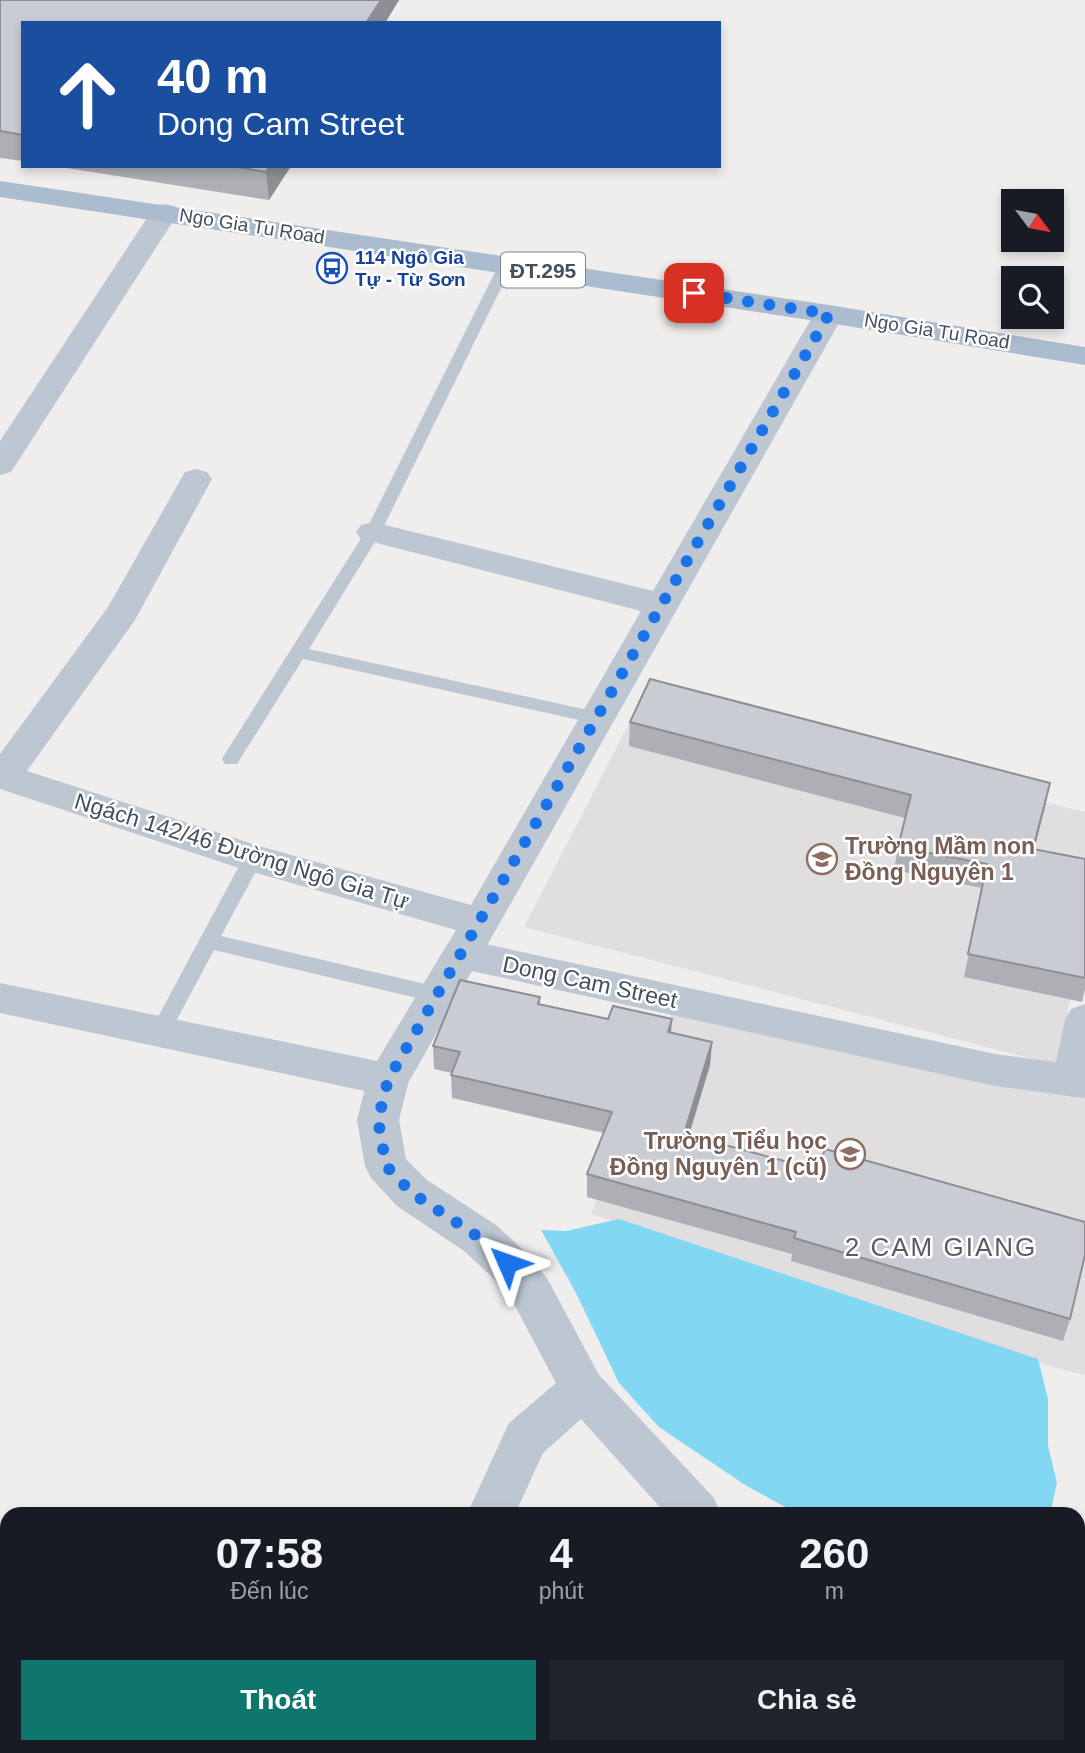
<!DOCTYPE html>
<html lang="vi">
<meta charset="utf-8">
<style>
body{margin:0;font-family:Arial,sans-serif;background:#20242c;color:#f1f3f6;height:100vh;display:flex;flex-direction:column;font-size:26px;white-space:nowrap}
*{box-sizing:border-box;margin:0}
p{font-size:23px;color:#9ea1a6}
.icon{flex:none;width:38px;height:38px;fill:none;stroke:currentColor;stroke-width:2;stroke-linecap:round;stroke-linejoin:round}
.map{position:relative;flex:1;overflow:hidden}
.side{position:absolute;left:0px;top:1507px;width:1085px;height:247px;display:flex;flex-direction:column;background:#171b24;border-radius:21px 21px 0 0;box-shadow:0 4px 10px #0003}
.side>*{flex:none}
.guide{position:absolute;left:21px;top:21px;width:700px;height:147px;border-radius:0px;box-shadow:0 4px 10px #0003;background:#1a4fa0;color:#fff;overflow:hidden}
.needle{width:46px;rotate:122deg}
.tools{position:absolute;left:1001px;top:189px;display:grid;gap:14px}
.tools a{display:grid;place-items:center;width:63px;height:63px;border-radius:0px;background:#171b24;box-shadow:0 4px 10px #0003;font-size:35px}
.pin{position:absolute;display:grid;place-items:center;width:60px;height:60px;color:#fff;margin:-30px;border-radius:14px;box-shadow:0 4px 10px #0006}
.me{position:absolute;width:77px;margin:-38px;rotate:313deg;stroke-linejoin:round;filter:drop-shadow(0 0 5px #0008)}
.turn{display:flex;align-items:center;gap:24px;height:147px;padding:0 21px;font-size:32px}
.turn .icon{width:91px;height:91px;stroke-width:2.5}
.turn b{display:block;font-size:49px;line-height:60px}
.eta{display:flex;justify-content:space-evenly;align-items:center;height:119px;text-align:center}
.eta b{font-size:42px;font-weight:800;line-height:49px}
.cta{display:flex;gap:14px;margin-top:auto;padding:14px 21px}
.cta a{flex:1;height:80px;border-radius:0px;background:#0f766e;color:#fff;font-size:28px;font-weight:800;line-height:80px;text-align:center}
.cta a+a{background:#20242c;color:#f1f3f6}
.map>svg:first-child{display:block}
</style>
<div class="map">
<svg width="1085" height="1753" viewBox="0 0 1085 1753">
<rect width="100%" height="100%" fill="#f0eded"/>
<!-- education -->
<g fill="#e1dedf">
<path d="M 642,698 L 1085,812 L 1085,906 L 1059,1066 L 524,927 Z"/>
<path d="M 671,1014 L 1085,1095 L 1085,1375 L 1057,1368 L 591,1214 Z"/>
</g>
<!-- water -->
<path fill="#82d7f2" d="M 619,1219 L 1038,1359 L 1048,1399 L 1048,1446 L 1057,1483 L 1050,1514 L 798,1514 L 745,1485 L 659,1427 L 619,1383 L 576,1293 L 541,1230 L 566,1231 Z"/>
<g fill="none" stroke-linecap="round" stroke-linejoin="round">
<!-- service -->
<g fill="#bcc7d1" fill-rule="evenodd">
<path d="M 506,260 L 513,264 L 381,532 L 309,649 L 597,712 L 603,714 L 606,718 L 603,722 L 597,724 L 303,659 L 237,764 L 225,764 L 222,759 L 225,754 L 365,532 L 499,264 Z"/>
<path d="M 253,851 L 260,853 L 263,858 L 221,936 L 438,987 L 445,990 L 448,995 L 445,1000 L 438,1003 L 214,950 L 166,1040 L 159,1042 L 152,1040 L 149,1034 L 152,1028 L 246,853 Z"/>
</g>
<!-- minor -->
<g fill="#bcc7d1" fill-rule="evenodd">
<path d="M 165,204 L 175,206 L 179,212 L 11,472 L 0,475 L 0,441 L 155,206 Z"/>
<path d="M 829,305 L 840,308 L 844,314 L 476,965 L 462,969 L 448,965 L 442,954 L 456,930 L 239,868 L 0,789 L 0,754 L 108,607 L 185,472 L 196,469 L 207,472 L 212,479 L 135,620 L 27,771 L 259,846 L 471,905 L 641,611 L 361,539 L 356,532 L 361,525 L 373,522 L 653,591 L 814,314 L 818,308 Z"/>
<path d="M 1085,1004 L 1085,1094 L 1073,1097 L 1058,1093 L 1052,1081 L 1065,1020 L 1071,1009 Z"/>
<path d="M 388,1064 L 403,1068 L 409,1080 L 399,1120 L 406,1159 L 427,1180 L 496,1225 L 523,1250 L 547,1278 L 599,1375 L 714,1498 L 721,1514 L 666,1514 L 581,1419 L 543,1453 L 515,1514 L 467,1514 L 509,1423 L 556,1383 L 515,1306 L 491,1276 L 464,1251 L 397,1206 L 371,1178 L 365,1166 L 357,1120 L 367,1080 L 373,1068 Z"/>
<path d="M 1085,1528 L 1085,1579 L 1078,1582 L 1078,1531 Z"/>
<path d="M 213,1746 L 272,1746 L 269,1753 L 210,1753 Z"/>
<path d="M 477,1746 L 536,1746 L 539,1753 L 480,1753 Z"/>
<path d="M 882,1746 L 934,1746 L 932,1753 L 880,1753 Z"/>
</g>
<!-- tertiary -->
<path fill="#bcc7d1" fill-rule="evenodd" d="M 462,939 L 995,1054 L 1085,1066 L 1085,1098 L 995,1086 L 472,971 L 403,1092 L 388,1096 L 0,1013 L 0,983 L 377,1061 L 448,943 Z"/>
<!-- primary -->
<path fill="#abbccf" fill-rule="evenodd" d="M 0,181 L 829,305 L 1085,347 L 1085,365 L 829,323 L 0,197 Z"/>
</g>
<!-- wall -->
<g fill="#adafb5">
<path d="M 0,0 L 399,0 L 385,23 L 23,23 L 23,161 L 0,158 Z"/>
<path d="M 54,166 L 291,166 L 269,200 Z"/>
<path d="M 630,722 L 1050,783 L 1034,849 L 1085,859 L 1085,989 L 1082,1002 L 964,977 L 982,888 L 894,870 L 898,847 L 905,818 L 629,746 Z"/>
<path d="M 540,997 L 540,1004 L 608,1019 L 672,1019 L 671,1033 L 712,1042 L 710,1065 L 689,1136 L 1070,1319 L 1063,1341 L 791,1261 L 792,1254 L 587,1197 L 587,1174 L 604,1133 L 452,1098 L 451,1075 L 452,1073 L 434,1069 L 433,1046 Z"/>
</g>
<!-- shaded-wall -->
<g fill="#8d8f94">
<path d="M 381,0 L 399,0 L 385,23 L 366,23 Z"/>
<path d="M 270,166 L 291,166 L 269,200 L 266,172 Z"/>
<path d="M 1050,783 L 1045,807 L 1028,873 L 1033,849 Z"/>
<path d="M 672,1019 L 670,1042 L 668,1032 Z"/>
<path d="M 712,1042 L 710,1065 L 682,1157 L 684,1134 Z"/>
</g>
<!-- building -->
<g fill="#c9ccd3" stroke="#8d8f94" stroke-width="2">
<path d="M 0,0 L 381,0 L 366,23 L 23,23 L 23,135 L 0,131 Z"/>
<path d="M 230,166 L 270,166 L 266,172 Z"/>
<path d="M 650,679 L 1050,783 L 1033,849 L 1085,859 L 1085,978 L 968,954 L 987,864 L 898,847 L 911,795 L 630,722 Z"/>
<path d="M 460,980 L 540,997 L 538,1004 L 608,1019 L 613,1006 L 672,1019 L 668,1032 L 712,1042 L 684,1134 L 818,1170 L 825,1149 L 1085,1222 L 1085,1255 L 1070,1319 L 794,1238 L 796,1232 L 587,1174 L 612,1112 L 451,1075 L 460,1052 L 433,1046 Z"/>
</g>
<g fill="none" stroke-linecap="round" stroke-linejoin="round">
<!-- route -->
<path stroke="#1a73e8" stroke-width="12" stroke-dasharray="0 21.6" d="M 507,1263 L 480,1238 L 412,1193 L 386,1166 L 378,1120 L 388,1080 L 829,314 L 694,293"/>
</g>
<!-- icons -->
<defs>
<g id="bus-ring" transform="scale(1.575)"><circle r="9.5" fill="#fff" stroke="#1a4fb4" stroke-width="1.5"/><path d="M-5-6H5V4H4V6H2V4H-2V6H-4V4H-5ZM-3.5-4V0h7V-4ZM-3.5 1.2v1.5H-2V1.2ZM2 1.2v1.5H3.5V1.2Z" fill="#1a4fb4"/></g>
<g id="school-ring" transform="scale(1.575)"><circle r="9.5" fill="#fff" stroke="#8d6e63" stroke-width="1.5"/><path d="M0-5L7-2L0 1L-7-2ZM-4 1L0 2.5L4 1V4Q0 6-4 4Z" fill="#8d6e63"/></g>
</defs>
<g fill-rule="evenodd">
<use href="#bus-ring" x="332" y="268"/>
<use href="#school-ring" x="822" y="859"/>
<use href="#school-ring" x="850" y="1154"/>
</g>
<g text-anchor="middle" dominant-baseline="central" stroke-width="5" stroke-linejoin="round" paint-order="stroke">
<!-- far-street labels -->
<g font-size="19" fill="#44505c" stroke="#fff">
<text transform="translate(252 226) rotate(9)">Ngo Gia Tu Road</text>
<text transform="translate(937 331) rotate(9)">Ngo Gia Tu Road</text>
</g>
<!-- far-transit labels -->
<g font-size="19" font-weight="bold" fill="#164399" stroke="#fff" text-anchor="start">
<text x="355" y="257">114 Ngô Gia<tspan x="355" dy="22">Tự - Từ Sơn</tspan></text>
</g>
<!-- shield labels -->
<rect fill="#fff" stroke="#7c848d" stroke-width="2" x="501" y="252.5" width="84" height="35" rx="5"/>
<g font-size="21" font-weight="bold" fill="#44505c">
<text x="543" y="270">ĐT.295</text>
</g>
<!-- education labels -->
<g font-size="23" font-weight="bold" fill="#785e54" stroke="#fff" text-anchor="start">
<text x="845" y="846">Trường Mầm non<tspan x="845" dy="26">Đồng Nguyên 1</tspan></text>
<text x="827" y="1141" text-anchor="end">Trường Tiểu học<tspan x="827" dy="26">Đồng Nguyên 1 (cũ)</tspan></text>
</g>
<!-- street labels -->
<g font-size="23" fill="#44505c" stroke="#fff">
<text transform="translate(242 851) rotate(17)">Ngách 142/46 Đường Ngô Gia Tự</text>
<text transform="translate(590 982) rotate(12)">Dong Cam Street</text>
</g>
<!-- quarter labels -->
<g font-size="26" letter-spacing="2" fill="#595d63" stroke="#fff">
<text x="941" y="1247">2 CAM GIANG</text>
</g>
</g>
</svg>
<div class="tools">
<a><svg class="needle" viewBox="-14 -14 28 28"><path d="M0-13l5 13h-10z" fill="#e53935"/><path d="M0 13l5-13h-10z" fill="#9ea1a6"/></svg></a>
<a><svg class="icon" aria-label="search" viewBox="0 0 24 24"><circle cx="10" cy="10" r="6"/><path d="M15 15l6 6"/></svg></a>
</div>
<div class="pin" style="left:694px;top:293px;background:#d93025"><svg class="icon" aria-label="arrive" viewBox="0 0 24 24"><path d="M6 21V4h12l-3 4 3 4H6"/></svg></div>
<svg class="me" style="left:507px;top:1263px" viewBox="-20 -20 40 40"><path d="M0-17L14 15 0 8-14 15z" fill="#1a73e8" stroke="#fff" stroke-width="4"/></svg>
<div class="guide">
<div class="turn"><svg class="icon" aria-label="ahead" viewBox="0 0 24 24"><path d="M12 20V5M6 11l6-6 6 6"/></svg><div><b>40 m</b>Dong Cam Street</div></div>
</div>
<section class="side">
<div class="eta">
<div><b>07:58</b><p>Đến lúc</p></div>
<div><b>4</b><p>phút</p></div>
<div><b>260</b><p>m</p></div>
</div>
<div class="cta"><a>Thoát</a><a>Chia sẻ</a></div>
</section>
</div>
